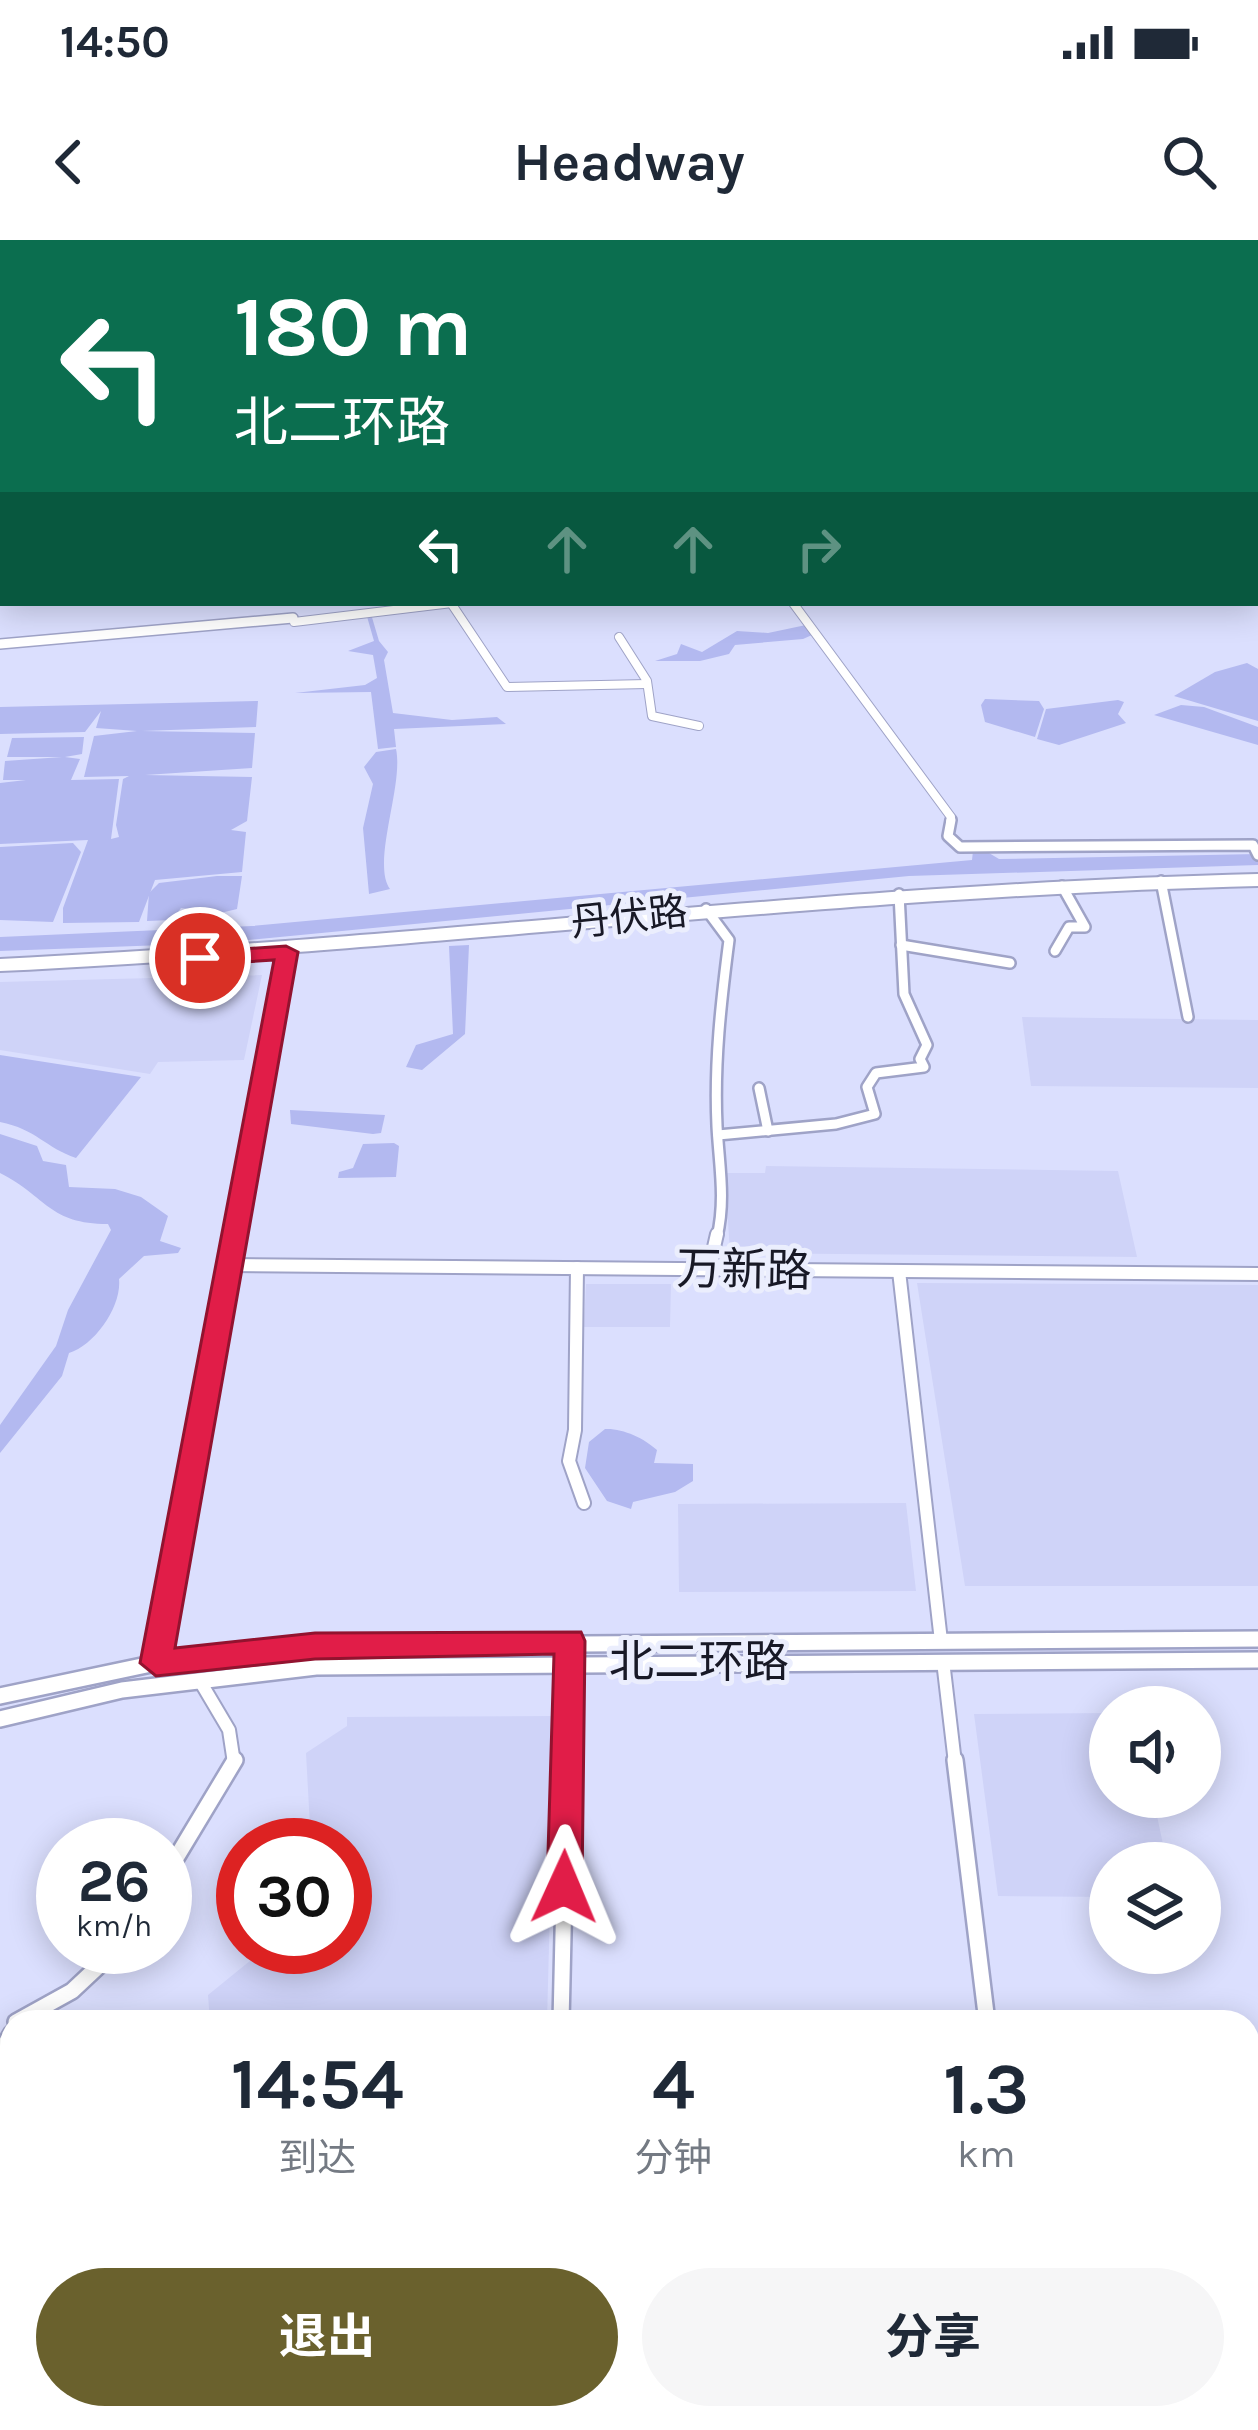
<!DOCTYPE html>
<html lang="zh">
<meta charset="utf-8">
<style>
body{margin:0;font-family:Karla,"Noto Sans SC",sans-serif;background:#f6f6f7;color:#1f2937;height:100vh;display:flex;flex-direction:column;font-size:45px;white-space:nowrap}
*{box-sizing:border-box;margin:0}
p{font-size:39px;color:#747a83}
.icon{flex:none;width:66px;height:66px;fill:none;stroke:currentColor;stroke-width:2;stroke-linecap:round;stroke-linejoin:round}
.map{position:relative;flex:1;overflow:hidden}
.details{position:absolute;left:0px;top:1770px;width:1260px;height:420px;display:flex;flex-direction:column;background:#fff;border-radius:36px 36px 0 0;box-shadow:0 6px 30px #0003}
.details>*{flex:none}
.guide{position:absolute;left:0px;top:0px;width:1260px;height:366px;box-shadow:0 6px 30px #0003;background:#0b6e4f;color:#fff;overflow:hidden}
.buttons{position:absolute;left:1089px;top:1446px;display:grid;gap:24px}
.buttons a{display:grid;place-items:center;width:132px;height:132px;border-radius:50%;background:#fff;box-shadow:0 6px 30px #0003;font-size:60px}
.speed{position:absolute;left:36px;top:1578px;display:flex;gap:24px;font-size:60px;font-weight:700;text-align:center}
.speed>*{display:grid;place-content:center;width:156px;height:156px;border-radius:50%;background:#fff;box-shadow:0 6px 30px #0003;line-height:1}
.speed small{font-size:30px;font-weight:400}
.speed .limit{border:18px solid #d22;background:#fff;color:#111}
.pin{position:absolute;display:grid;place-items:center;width:102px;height:102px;color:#fff;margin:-51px;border:6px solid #fff;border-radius:50%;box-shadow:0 3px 12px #0007}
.me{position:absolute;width:132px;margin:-66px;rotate:1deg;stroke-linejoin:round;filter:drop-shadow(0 0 9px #0008)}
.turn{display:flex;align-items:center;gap:42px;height:252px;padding:0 36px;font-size:54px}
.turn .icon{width:156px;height:156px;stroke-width:2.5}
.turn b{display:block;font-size:84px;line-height:102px}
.lanes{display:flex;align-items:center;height:114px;padding:0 36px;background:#0003;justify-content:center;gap:60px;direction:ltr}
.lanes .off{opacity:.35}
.eta{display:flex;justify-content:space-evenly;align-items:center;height:204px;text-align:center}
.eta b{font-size:72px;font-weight:700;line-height:84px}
.cta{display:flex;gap:24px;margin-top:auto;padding:24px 36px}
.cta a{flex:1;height:138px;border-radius:72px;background:#6a612d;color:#fff;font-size:48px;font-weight:700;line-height:138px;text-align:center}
.cta a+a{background:#f6f6f7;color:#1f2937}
.status{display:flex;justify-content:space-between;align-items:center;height:84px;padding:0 60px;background:#fff;direction:ltr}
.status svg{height:33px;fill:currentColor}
header{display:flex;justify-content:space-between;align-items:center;height:156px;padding:0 36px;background:#fff;font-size:54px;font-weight:700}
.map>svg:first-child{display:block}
</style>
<div class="status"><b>14:50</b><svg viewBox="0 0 49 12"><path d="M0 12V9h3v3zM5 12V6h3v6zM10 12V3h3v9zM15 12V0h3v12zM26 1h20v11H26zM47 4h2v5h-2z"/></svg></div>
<header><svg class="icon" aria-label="back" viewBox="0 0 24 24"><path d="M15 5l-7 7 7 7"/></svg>Headway<svg class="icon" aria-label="search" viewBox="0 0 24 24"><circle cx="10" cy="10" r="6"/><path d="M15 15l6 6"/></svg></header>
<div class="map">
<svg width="1258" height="2190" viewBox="0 0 1258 2190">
<rect width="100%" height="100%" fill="#dbdffe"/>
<!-- built -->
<g fill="#cfd3f8">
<path d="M 262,735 L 244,820 L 158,822 L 150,834 L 0,810 L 0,742 Z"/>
<path d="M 1022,777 L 1258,780 L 1258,848 L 1031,846 Z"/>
<path d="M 766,926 L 1118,931 L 1137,1017 L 730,1013 L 725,933 L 765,933 Z"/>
<path d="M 917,1043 L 1258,1045 L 1258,1346 L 965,1346 Z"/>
<path d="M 586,1044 L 671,1044 L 670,1087 L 584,1087 Z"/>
<path d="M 906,1263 L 916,1351 L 679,1352 L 678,1264 Z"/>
<path d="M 1110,1473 L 1110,1557 L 1153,1557 L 1167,1623 L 1110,1623 L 1110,1657 L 998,1656 L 974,1474 Z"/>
<path d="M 555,1476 L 547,1782 L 210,1782 L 208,1755 L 267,1707 L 345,1707 L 345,1605 L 311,1605 L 306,1513 L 347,1486 L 347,1477 Z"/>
</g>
<!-- water -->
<g fill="#b3b9f0">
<path d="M 366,373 L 371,374 L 379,401 L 388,412 L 384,420 L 393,473 L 452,480 L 497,477 L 506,484 L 394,489 L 396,507 L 378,509 L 371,452 L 295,453 L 365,445 L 377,438 L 373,415 L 348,411 L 374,401 Z"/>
<path d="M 806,385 L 812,395 L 803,399 L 735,405 L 729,414 L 700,421 L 655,421 L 677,414 L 681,404 L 702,412 L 737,391 L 768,393 Z"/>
<path d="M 1247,423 L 1258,429 L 1258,481 L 1174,456 L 1215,432 Z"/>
<path d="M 985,459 L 1039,461 L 1044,469 L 1035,497 L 985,482 L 981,465 Z"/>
<path d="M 1118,460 L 1124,462 L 1118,474 L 1126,483 L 1059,505 L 1037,499 L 1046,469 Z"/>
<path d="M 258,461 L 256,487 L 142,491 L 255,493 L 252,528 L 145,535 L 252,537 L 247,581 L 231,590 L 246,592 L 242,632 L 155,640 L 139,682 L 63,683 L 63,668 L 88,600 L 0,604 L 0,543 L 26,540 L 3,540 L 5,521 L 62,517 L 7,517 L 12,498 L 84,497 L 82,514 L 65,517 L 80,519 L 71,540 L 119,539 L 111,599 L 119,597 L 116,585 L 123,539 L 129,536 L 84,537 L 94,496 L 137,491 L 96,488 L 101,471 L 85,492 L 0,494 L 0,467 Z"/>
<path d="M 1181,465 L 1204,467 L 1258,487 L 1258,505 L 1154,475 Z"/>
<path d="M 396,509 C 404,545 371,623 390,649 L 369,654 L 363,588 L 373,544 L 364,527 L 376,512 Z"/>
<path d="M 73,603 L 81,612 L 53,682 L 0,680 L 0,607 Z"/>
<path d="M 984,610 L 999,619 L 1258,614 L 1258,625 L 909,636 L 218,703 L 0,711 L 0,697 L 252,686 L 972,620 L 973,611 Z"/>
<path d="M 217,636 L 242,636 L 237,669 L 204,677 L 204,671 L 181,668 L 172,680 L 147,681 L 149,653 L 159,643 Z"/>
<path d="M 469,705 L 465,794 L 422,830 L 406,827 L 416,805 L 453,794 L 449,706 Z"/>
<path d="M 0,815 L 141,837 L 76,918 C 46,908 36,889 0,882 Z"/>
<path d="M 290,870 L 385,875 L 381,893 L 373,894 L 291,884 Z"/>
<path d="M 0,894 L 37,906 L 43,921 L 66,925 L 69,947 L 115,949 L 141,957 L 168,976 L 160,1001 L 181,1008 L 178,1013 L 144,1016 L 119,1039 C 122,1066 95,1105 69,1113 L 62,1136 L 0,1213 L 0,1185 L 56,1106 L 68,1070 L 111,990 L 108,984 C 49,984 47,957 0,933 Z"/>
<path d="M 394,903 L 399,906 L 396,937 L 338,938 L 339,932 L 353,928 L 363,904 Z"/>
<path d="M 605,1189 C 622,1188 644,1198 657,1210 L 654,1223 L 693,1224 L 693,1241 L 675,1252 L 633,1262 L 631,1269 L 607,1261 L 585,1228 L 589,1202 Z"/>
</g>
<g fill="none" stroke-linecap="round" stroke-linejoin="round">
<!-- minor-far3 casing -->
<g stroke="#9fa3c7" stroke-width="10">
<g id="minor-far3">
<path d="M 451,363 L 507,447 L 647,444"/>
<path d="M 793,363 L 951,577 L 950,583"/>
<path d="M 294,382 L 452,363"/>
<path d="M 619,397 L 647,441 L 652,476 L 699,486"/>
</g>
</g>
<!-- minor-far2 casing -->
<g stroke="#9fa3c7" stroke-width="14">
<g id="minor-far2">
<path d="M 951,580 L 948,596 L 960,607 L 1253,605 L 1258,615"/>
<path d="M 1161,641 L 1188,777"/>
<path d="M 706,669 L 729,700 C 721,762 714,823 717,886 C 719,925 726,959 717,997"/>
<path d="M 901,705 L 1010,723"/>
<path d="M 1055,711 L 1069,687 L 1085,687 L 1062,646"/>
<path d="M 759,848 L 768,891"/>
<path d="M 718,895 L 836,884 L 875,874 L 867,847 L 876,833 L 924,827 L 920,819 L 927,805 L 904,754 L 899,654"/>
<path d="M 235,997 L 287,713"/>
</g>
</g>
<!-- minor-far1 casing -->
<g stroke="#9fa3c7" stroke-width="16">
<g id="minor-far1">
<path d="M 231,1025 L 1258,1034"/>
<path d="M 577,1028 L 575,1190 L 569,1221 L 584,1263"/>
<path d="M 709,1029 L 717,994"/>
<path d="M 899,1031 L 941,1401"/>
<path d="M 943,1421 L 955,1523"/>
<path d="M 156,1423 L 235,994"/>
<path d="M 200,1441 L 229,1490 L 234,1523"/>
<path d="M 567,1523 L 569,1422"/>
</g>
</g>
<!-- minor casing -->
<g stroke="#9fa3c7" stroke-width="20">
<g id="minor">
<path d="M 955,1520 L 987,1782"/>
<path d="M 165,1663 L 170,1628 L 235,1520"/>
<path d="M 16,1782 L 72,1751 L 119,1707"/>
<path d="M 561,1782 L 567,1520"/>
<path d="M 0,1813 L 12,1793"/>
<path d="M 1248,1972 L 1258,1987"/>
<path d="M 552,2190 L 553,2178"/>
</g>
</g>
<!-- major-far2 casing -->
<g stroke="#9fa3c7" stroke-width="12">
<path id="major-far2" d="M 0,404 L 293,378"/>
</g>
<!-- major-far1 casing -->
<g stroke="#9fa3c7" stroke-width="16">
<path id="major-far1" d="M 0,725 C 420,705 837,650 1258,640"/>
</g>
<!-- major casing -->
<g stroke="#9fa3c7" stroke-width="20">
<g id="major">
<path d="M 0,1456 L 156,1423 L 315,1406 L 1258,1399"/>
<path d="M 0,1479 L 122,1450 L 316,1427 L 1258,1420"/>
</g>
</g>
<!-- highway casing -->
<g stroke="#9fa3c7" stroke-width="5">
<g id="highway">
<path d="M 962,0 L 969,0 L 972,3 L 965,3 Z"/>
<path d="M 1257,245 L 1258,246 L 1258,252 L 1257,251 Z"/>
</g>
</g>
<!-- minor-far3 -->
<use href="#minor-far3" stroke="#fff" stroke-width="8"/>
<!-- minor-far2 -->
<use href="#minor-far2" stroke="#fff" stroke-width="9"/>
<!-- minor-far1 -->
<use href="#minor-far1" stroke="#fff" stroke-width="12"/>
<!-- minor -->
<use href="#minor" stroke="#fff" stroke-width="15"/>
<!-- major-far2 -->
<use href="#major-far2" stroke="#fff" stroke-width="9"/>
<!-- major-far1 -->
<use href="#major-far1" stroke="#fff" stroke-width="12"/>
<!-- major -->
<use href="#major" stroke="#fff" stroke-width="15"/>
<!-- highway -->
<use href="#highway" fill="#fff" fill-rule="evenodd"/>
</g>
<!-- route -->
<path fill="#e11d48" stroke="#92132f" stroke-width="3" d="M 286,706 L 298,712 L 175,1408 L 315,1393 L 581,1392 L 585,1401 L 582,1647 L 577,1658 L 564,1663 L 552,1658 L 547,1647 L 554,1414 L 315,1419 L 156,1436 L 140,1423 L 274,720 L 200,725 L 189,718 L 200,712 Z"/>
<g text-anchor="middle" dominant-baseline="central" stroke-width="10" stroke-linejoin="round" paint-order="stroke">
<!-- far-street labels -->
<g font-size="39" fill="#181926" stroke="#ebeefd">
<text transform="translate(629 677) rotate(-6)">丹伏路</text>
</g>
<!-- street labels -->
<g font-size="45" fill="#181926" stroke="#ebeefd">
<text transform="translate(744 1030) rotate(1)">万新路</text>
<text x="699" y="1422">北二环路</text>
</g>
</g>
</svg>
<div class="buttons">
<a><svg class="icon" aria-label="sound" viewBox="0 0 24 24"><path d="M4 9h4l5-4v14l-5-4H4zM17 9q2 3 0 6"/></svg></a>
<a><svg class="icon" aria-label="layers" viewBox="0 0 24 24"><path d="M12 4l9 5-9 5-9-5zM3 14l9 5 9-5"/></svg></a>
</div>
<div class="speed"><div>26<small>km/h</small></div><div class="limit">30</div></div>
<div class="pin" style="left:200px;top:718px;background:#d93025"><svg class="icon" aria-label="arrive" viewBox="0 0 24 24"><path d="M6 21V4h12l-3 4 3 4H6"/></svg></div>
<svg class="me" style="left:564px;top:1647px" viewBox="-20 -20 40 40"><path d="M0-17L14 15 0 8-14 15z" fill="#e11d48" stroke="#fff" stroke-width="4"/></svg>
<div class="guide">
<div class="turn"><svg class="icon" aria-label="left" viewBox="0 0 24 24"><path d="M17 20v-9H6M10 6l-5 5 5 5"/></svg><div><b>180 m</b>北二环路</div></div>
<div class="lanes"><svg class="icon" aria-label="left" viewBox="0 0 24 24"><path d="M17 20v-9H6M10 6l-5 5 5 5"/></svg><svg class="icon off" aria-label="ahead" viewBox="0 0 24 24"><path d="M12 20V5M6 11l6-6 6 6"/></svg><svg class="icon off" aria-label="ahead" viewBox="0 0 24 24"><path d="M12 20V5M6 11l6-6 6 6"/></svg><svg class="icon off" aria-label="right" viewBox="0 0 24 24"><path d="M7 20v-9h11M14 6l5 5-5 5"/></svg></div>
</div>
<section class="details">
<div class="eta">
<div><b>14:54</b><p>到达</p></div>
<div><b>4</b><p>分钟</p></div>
<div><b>1.3</b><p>km</p></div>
</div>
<div class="cta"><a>退出</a><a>分享</a></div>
</section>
</div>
